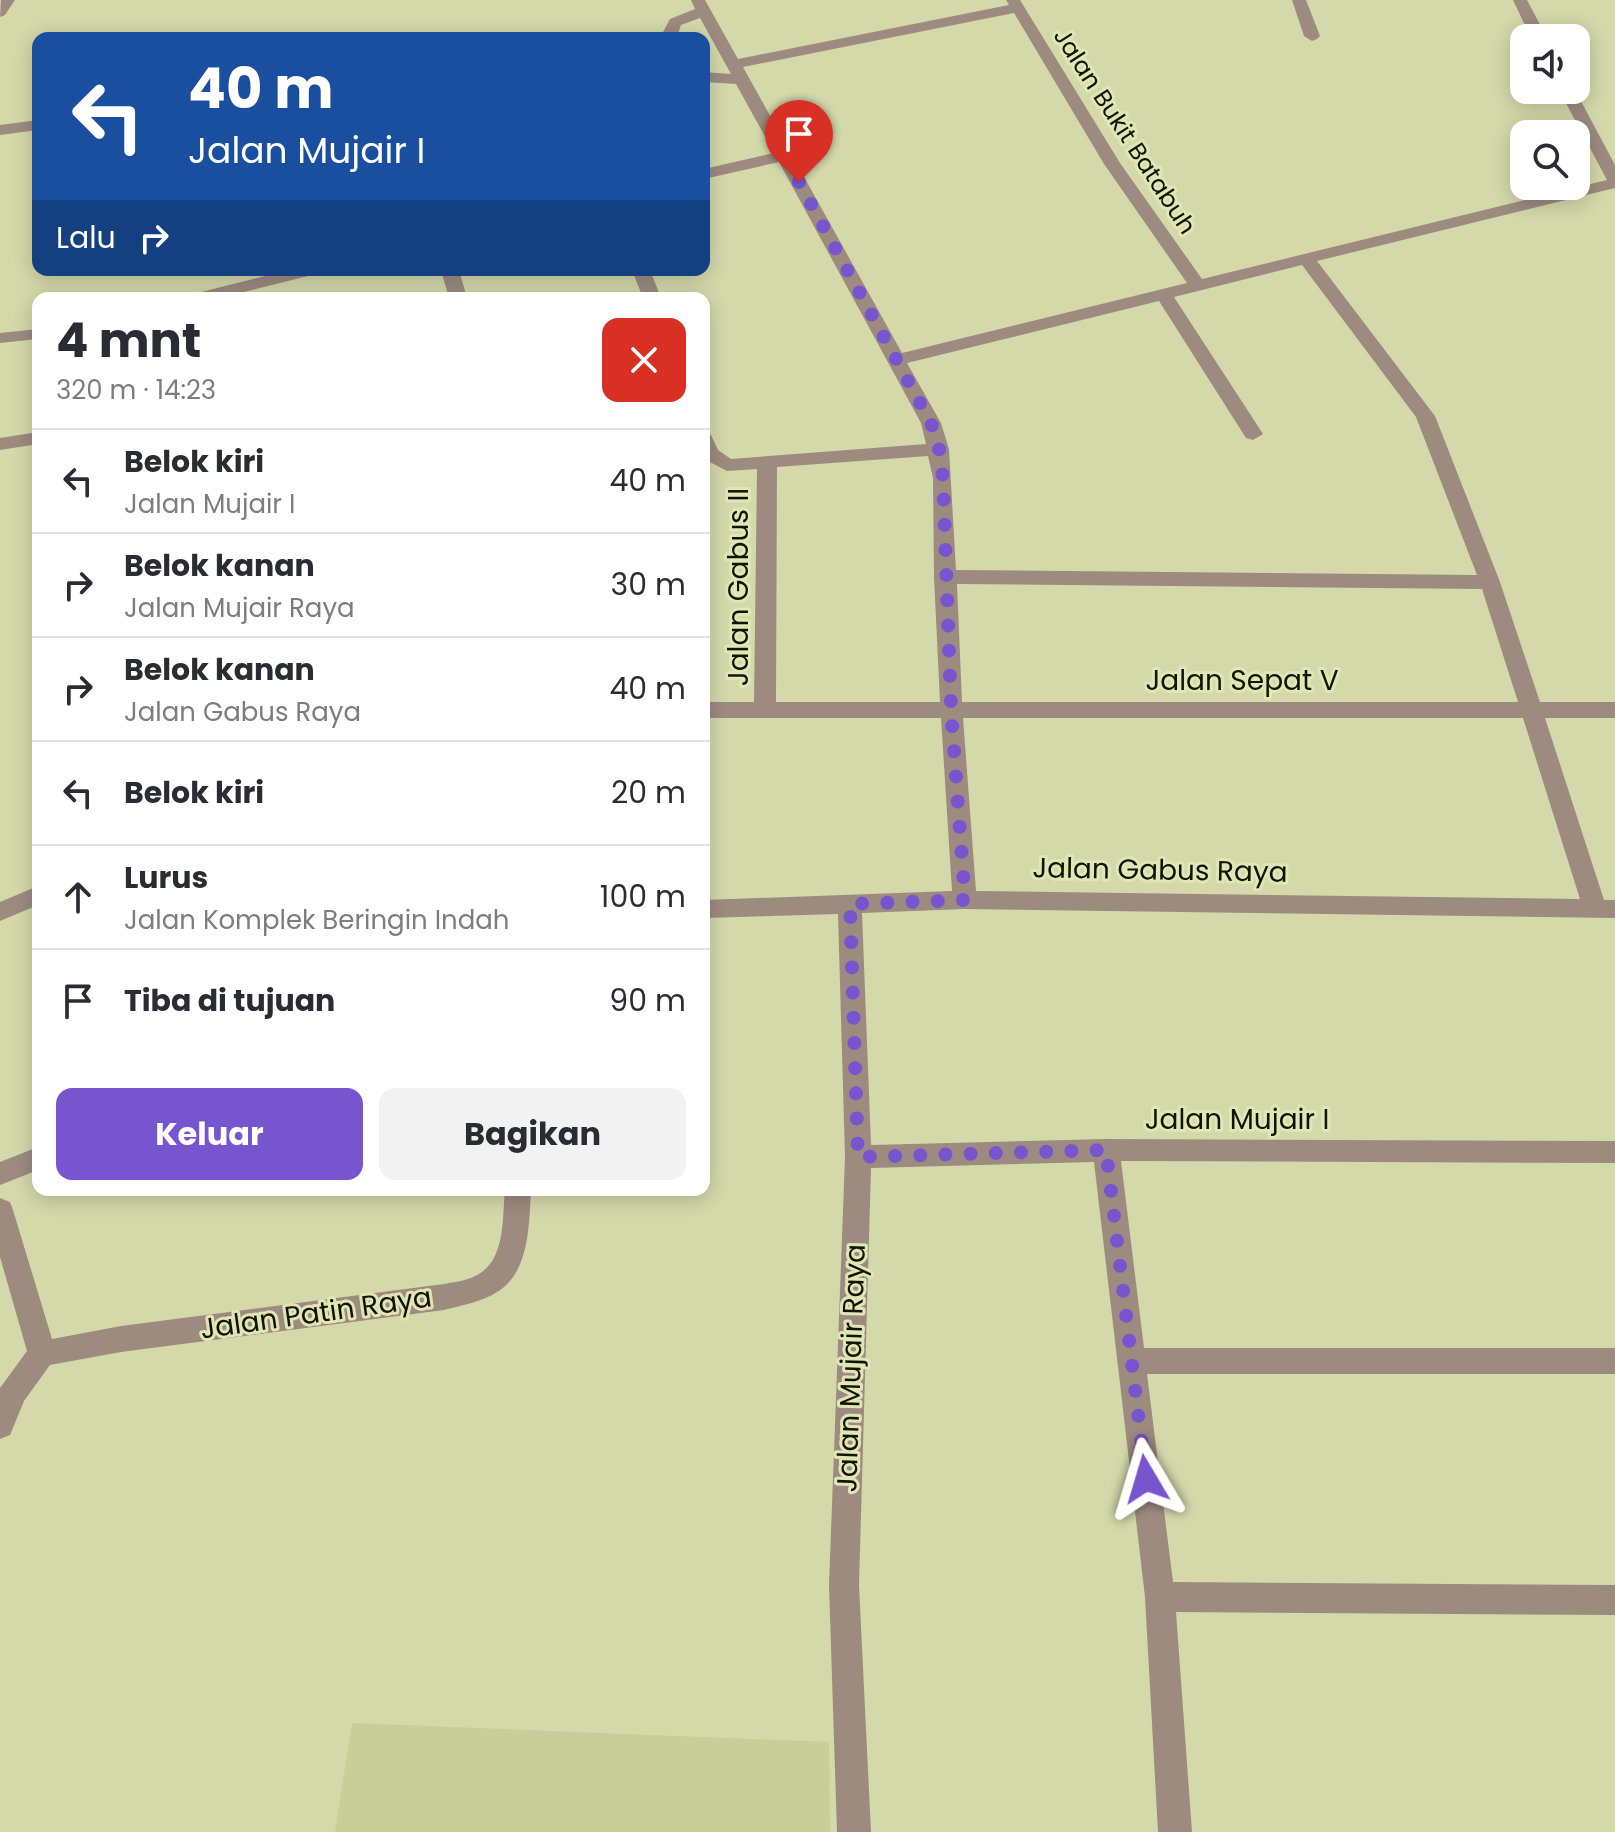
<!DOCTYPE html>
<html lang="id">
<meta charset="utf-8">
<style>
body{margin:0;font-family:Poppins,sans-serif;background:#f2f2f3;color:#2b2b33;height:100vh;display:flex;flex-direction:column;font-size:30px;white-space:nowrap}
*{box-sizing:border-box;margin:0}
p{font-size:26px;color:#7c7c81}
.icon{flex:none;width:44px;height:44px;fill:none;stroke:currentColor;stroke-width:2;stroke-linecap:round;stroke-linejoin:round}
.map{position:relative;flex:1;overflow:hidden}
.sheet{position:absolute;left:32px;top:292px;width:678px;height:904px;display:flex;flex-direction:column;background:#fff;border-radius:16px;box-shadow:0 4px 20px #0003}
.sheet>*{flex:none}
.hud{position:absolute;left:32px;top:32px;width:678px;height:244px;border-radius:16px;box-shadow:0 4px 20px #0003;background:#1a4fa0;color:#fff;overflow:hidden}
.fabs{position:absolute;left:1510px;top:24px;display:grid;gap:16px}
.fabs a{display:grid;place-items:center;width:80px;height:80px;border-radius:16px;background:#fff;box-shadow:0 4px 20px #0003;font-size:40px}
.pin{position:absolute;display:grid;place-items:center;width:68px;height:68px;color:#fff;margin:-82px -34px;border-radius:50% 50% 50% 0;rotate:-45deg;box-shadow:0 0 8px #0007}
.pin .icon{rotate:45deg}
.me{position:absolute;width:88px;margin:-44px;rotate:353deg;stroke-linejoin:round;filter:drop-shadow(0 0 6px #0008)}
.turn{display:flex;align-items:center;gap:28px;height:168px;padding:0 24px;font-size:36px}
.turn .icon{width:104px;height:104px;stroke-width:2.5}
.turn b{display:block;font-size:56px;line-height:68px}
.then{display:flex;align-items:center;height:76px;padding:0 24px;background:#0003;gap:16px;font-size:30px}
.round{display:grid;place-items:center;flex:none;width:84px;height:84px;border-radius:16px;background:#f2f2f3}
.head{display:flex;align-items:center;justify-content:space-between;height:136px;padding:0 24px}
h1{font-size:48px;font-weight:700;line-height:60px}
.primary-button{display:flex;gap:16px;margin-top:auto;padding:16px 24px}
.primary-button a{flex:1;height:92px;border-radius:16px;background:#7755ce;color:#fff;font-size:32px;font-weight:700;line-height:92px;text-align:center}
.primary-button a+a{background:#f2f2f3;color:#2b2b33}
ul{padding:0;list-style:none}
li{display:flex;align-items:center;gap:24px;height:104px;padding:0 24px;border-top:2px solid #e1e1e2}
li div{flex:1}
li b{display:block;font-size:30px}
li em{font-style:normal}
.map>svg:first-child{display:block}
</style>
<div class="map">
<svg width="1615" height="1832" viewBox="0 0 1615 1832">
<rect width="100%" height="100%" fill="#d4d9aa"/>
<!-- built -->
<path fill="#c8ce97" d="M 352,1723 L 829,1742 L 830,1832 L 335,1832 Z"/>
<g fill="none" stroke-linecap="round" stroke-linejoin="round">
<!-- street -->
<g fill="#9e8b80" fill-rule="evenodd">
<path d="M 15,0 L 5,15 L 0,17 L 1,0 Z"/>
<path d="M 691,0 L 705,0 L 738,59 L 1009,5 L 1006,0 L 1020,0 L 1120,163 L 1202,279 L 1607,180 L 1559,90 L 1575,90 L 1615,165 L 1615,188 L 1317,261 L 1435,416 L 1500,582 L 1540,702 L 1615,702 L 1615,718 L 1545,718 L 1604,900 L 1615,900 L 1615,918 L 965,909 L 862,913 L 871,1145 L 1106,1139 L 1615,1141 L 1615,1163 L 1121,1161 L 1144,1348 L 1615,1348 L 1615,1374 L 1147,1374 L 1173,1582 L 1615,1585 L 1615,1615 L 1176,1612 L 1192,1832 L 1158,1832 L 1145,1597 L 1094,1162 L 871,1168 L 859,1585 L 871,1832 L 837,1832 L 829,1585 L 845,1157 L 838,914 L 704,918 L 704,900 L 952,891 L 941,718 L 704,718 L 704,702 L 754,702 L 757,469 L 727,471 L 704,459 L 704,433 L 711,435 L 718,450 L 731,459 L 926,444 L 921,423 L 779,162 L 704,179 L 704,169 L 774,153 L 736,84 L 704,82 L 704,72 L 731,74 L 700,18 L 681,25 L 678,34 L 680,38 L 664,38 L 662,34 L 670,19 L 695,9 ZM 1014,13 L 1104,164 L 1187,283 L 902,353 L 743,67 ZM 1302,265 L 1416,417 L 1477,575 L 956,570 L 949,449 L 941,423 L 907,363 L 1159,301 L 1246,438 L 1253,440 L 1263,434 L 1174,297 ZM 928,456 L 933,478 L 934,577 L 940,702 L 776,702 L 777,467 ZM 957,584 L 1482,589 L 1518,702 L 962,702 ZM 963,718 L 1523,718 L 1580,899 L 976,891 Z"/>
<path d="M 1292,0 L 1306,0 L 1320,36 L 1317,39 L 1312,41 L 1304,36 Z"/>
<path d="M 1513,0 L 1527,0 L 1547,38 L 1531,38 Z"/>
<path d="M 38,120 L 38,130 L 0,135 L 0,125 Z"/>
<path d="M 289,270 L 319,270 L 316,274 L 220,298 L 190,298 L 193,294 Z"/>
<path d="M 441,270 L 459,270 L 467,298 L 449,298 Z"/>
<path d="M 632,270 L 650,270 L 661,298 L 643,298 Z"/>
<path d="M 38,329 L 38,339 L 0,343 L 0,333 Z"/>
<path d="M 38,432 L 38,444 L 0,450 L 0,438 Z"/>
<path d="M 38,886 L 38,905 L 0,921 L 0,902 Z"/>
<path d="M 38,1147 L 38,1170 L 0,1185 L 0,1162 Z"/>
<path d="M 505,1190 L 531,1190 C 529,1224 530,1272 497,1292 C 482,1302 462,1305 444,1310 L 121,1352 L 50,1365 L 24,1401 L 10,1435 L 0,1439 L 0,1388 L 27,1351 L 0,1257 L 0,1198 L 10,1202 L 13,1210 L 52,1339 L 121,1326 L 444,1284 C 454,1282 466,1281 475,1276 C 506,1262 502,1219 505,1190 Z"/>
</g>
</g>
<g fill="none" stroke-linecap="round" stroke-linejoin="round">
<!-- route -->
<path stroke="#7755ce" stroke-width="14" stroke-dasharray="0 25.2" d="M 799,182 L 931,423 L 939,449 L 943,478 L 951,709 L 965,900 L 850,904 L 858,1157 L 1106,1150 L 1146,1479"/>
</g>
<g text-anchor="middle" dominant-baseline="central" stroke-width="6" stroke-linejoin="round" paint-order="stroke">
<!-- far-street labels -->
<g font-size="24" fill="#131404" stroke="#e1e6b7">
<text transform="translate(1125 131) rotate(57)">Jalan Bukit Batabuh</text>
</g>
<!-- street labels -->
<g font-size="28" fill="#131404" stroke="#e1e6b7">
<text transform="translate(738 587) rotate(-90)">Jalan Gabus II</text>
<text x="1242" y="680">Jalan Sepat V</text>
<text transform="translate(1160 870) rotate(1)">Jalan Gabus Raya</text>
<text x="1237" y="1119">Jalan Mujair I</text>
<text transform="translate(316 1313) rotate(-8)">Jalan Patin Raya</text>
<text transform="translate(851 1368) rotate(-88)">Jalan Mujair Raya</text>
</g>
</g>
</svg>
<div class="fabs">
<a><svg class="icon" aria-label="sound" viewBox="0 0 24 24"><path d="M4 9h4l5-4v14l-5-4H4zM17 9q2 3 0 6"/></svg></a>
<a><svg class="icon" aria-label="search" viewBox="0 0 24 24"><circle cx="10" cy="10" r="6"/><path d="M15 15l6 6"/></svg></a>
</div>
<div class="pin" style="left:799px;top:182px;background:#d93025"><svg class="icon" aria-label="arrive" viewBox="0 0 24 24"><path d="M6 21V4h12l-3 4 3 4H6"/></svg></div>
<svg class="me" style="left:1146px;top:1479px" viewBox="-20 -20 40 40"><path d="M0-17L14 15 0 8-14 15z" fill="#7755ce" stroke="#fff" stroke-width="4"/></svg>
<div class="hud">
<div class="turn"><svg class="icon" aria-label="left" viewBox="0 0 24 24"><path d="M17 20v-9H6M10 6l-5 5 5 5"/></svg><div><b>40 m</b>Jalan Mujair I</div></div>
<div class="then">Lalu<svg class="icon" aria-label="right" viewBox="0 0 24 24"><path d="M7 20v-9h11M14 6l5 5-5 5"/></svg></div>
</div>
<section class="sheet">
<div class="head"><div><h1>4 mnt</h1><p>320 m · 14:23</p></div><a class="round" style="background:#d93025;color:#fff"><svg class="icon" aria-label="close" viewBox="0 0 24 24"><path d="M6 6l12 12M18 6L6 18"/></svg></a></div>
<ul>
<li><svg class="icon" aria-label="left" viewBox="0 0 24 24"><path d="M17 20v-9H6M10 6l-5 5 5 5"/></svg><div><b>Belok kiri</b><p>Jalan Mujair I</p></div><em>40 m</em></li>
<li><svg class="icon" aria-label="right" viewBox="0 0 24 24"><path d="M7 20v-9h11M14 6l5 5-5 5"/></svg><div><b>Belok kanan</b><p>Jalan Mujair Raya</p></div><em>30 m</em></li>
<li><svg class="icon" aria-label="right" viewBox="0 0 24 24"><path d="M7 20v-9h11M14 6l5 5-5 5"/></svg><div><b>Belok kanan</b><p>Jalan Gabus Raya</p></div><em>40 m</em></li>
<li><svg class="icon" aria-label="left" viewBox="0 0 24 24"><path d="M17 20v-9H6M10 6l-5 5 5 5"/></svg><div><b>Belok kiri</b></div><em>20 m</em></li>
<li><svg class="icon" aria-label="ahead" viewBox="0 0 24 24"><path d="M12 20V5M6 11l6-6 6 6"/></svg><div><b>Lurus</b><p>Jalan Komplek Beringin Indah</p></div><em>100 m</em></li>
<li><svg class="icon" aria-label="arrive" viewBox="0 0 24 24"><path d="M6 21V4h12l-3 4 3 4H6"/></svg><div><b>Tiba di tujuan</b></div><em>90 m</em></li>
</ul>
<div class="primary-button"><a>Keluar</a><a>Bagikan</a></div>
</section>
</div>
